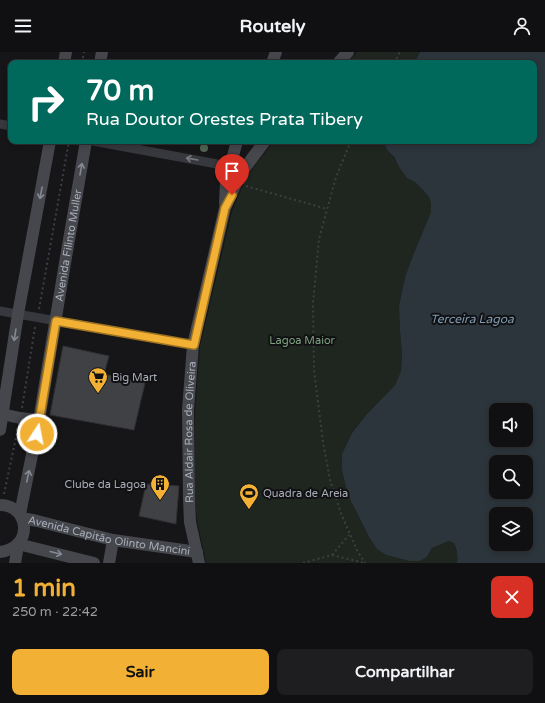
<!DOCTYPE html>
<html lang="pt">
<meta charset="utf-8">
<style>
body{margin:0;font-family:"Varela Round",sans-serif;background:#1e1e20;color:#f1f3f6;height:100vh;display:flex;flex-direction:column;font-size:15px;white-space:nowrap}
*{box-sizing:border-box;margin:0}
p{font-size:13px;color:#9c9d9f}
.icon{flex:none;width:22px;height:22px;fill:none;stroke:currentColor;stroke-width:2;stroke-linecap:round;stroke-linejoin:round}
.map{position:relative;height:511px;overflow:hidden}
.sheet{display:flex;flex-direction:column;background:#101012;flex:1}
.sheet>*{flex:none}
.guide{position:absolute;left:8px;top:8px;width:529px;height:84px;border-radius:8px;box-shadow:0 2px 6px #0003,0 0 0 1px #303032;background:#00695c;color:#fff;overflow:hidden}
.fabs{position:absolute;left:489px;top:351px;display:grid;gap:8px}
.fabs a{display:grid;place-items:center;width:44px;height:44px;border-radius:8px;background:#101012;box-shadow:0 2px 6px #0003,0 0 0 1px #303032;font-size:20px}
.pin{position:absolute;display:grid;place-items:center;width:34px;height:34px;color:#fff;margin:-41px -17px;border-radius:50% 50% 50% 0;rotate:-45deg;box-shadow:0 0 4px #0007}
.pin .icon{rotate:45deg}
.me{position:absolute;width:44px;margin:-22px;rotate:11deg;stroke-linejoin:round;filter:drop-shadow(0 0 3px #0008)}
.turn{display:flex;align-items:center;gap:14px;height:84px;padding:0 12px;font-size:18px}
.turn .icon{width:52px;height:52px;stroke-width:2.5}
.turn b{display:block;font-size:28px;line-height:34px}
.round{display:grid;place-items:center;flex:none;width:42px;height:42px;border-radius:8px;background:#1e1e20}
.headline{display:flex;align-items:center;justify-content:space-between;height:68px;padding:0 12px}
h1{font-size:24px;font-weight:700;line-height:30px;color:#f2b134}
.cta{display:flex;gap:8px;margin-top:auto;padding:8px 12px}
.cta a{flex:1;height:46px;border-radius:8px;background:#f2b134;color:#111;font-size:16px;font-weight:700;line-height:46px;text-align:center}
.cta a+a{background:#1e1e20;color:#f1f3f6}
header{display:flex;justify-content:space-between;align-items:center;height:52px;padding:0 12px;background:#101012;font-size:18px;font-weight:700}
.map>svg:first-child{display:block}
</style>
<header><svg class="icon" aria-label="menu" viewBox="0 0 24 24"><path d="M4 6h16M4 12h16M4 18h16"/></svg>Routely<svg class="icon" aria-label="person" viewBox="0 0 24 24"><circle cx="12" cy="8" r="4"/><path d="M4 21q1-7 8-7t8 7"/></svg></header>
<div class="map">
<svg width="545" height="511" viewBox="0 0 545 511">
<rect width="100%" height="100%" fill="#161618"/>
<!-- green -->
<g fill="#1e261f">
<path d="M 357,0 L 420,0 L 414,11 L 347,11 Z"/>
<path d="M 274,89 L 383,89 L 387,98 L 394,106 L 399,115 L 407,126 L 415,130 L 422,137 L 429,145 L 431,152 L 431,160 L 414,201 L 405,225 L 399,254 L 400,279 L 402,301 L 401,319 L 395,333 L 366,363 L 352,381 L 342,402 L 342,418 L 345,432 L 350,447 L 369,485 L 377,497 L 386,503 L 399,506 L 427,505 L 432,496 L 449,489 L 454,491 C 457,498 458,503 457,511 L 206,511 L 197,469 L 195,447 L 195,359 L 200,294 L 232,159 L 244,130 L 250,120 Z"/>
</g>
<!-- water -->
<path fill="#2c353c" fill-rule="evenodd" d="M 420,0 L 545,0 L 545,511 L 457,511 C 458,503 457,498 454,491 L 449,489 L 432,496 L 427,505 L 419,509 L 410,509 L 386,503 L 377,497 L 369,485 L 350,447 L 345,432 L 342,418 L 342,402 L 352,381 L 366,363 L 395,333 L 401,319 L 402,301 L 400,279 L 399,254 L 405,225 L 414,201 L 431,160 L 431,152 L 429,145 L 422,137 L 415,130 L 407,126 L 399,115 L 394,105 L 387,98 L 383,89 L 534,89 L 534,11 L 414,11 ZM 496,358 L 526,358 L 526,388 L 496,388 ZM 496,410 L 526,410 L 526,440 L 496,440 ZM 496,462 L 526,462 L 526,492 L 496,492 Z"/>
<!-- building -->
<g fill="#404145" stroke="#303034">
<path d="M 63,294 L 109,304 L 104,322 L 145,331 L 140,352 L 134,378 L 50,363 Z"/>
<path d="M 146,432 L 179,434 L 176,472 L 139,464 Z"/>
</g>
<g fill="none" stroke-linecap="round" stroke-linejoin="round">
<!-- path -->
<g stroke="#3d3f44" stroke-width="2" stroke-dasharray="2 3" stroke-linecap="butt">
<path d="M 82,11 L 84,0"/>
<path d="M 394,11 L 400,0"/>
<path d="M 351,89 L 336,125 L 319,187 L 313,251 L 314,318 L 323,390 L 330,428 L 342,464 L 357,498 L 365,511"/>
<path d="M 246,134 L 327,157"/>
<path d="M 39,257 L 69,89"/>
<path d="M 22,356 L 35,275"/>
<path d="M 4,442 L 18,376"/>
<path d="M 332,503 L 349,483"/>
<path d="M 303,511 L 332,503 L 364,511"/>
</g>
<!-- street -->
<g stroke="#37383d" stroke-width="9">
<path d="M 0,72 L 11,74"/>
<path d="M 93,89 L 244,117"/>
<path d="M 0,259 L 193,293"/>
</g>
<!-- secondary -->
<g stroke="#45474d" stroke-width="12">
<path d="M 64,11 L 66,0"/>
<path d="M 100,11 L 102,0"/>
<path d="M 272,11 L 276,0"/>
<path d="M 338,11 L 348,0"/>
<path d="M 225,151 L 226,130 L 237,89"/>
<path d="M 2,362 L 20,366 L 39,368"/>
<path d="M 0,378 L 18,262 L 50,89"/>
<path d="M 0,453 C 30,453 34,496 0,500"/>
<path id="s1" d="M 20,462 L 39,368 L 65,211 L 86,89"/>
<path id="s2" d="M 22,466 L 37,469 L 113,488 L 197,500"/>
<path d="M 18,492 L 94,511"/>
<path d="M 15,511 L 18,493"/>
<path d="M 109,511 L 113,488"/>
<path id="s3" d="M 199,511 L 190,470 L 189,447 L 188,358 L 193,293 L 225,156 L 238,127 L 244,117 L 265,89"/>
</g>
</g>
<!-- trees -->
<circle fill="#506452" cx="204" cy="96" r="4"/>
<!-- one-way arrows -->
<defs><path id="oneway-shaft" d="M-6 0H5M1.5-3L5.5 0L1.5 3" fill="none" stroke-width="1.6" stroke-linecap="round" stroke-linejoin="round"/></defs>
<use stroke="#757881" href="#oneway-shaft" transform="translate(192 107) rotate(-170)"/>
<g stroke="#858993">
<use href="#oneway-shaft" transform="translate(81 117) rotate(-80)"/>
<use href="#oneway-shaft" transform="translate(41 141) rotate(101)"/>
<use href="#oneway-shaft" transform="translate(15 283) rotate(99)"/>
<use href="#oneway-shaft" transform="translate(28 424) rotate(-78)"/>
<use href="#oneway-shaft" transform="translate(56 501) rotate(14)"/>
</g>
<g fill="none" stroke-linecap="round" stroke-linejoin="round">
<!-- route casing -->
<g stroke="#9d7322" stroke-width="10">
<path id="route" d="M 37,382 L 56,269 L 194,293 L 225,156 L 232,143"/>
</g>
<!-- route -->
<use href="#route" stroke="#f2b134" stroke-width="7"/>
</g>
<!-- icons -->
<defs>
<g id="supermarket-pin" transform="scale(1)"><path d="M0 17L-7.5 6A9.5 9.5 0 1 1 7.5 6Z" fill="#f2b134" stroke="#111113"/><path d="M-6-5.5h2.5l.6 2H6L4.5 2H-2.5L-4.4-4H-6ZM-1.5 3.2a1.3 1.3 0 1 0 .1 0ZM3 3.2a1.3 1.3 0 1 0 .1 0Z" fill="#111"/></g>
<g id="building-pin" transform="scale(1)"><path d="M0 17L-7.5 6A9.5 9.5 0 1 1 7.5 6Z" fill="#f2b134" stroke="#111113"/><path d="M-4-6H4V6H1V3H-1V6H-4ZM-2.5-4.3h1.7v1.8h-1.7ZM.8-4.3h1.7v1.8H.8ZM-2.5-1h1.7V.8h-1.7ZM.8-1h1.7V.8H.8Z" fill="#111"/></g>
<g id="stadium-pin" transform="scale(1)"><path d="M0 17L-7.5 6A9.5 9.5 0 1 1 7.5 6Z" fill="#f2b134" stroke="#111113"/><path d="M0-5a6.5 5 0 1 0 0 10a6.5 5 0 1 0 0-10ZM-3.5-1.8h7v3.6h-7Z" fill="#111"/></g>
</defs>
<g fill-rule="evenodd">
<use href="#supermarket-pin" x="98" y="325"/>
<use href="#building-pin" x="160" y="432"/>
<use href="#stadium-pin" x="249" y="441"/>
</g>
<g text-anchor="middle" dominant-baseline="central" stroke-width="4" stroke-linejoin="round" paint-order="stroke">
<!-- street labels -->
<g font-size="11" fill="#a8adb8" stroke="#111113">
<text stroke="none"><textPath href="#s1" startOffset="273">Avenida Filinto Muller</textPath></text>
<text stroke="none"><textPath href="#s3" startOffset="132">Rua Aldair Rosa de Oliveira</textPath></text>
<text stroke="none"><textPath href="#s2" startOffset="89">Avenida Capitão Olinto Mancini</textPath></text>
</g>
<!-- park labels -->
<g font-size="11" fill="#7fa381" stroke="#111113">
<text x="302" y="288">Lagoa Maior</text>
</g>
<!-- poi labels -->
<g font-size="11" fill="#a8adb8" stroke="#111113" text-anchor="start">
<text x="112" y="325">Big Mart</text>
<text x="146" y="432" text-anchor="end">Clube da Lagoa</text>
<text x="263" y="441">Quadra de Areia</text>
</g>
<!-- water labels -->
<g font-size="12" font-style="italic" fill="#7f9bb3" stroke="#111113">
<text x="472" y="267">Terceira Lagoa</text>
</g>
</g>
</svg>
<div class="fabs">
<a><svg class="icon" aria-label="sound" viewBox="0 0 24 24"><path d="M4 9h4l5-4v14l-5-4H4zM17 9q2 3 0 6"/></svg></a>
<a><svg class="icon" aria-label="search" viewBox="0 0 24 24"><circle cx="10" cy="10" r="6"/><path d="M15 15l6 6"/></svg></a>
<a><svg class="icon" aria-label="layers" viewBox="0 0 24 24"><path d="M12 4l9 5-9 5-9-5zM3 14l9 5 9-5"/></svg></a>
</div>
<div class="pin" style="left:232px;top:143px;background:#d93025"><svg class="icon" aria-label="arrive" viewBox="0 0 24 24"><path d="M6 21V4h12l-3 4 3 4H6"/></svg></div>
<svg class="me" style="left:37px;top:382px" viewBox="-20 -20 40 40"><circle r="17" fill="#f2b134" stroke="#fff" stroke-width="3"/><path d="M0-11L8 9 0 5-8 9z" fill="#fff"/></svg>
<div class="guide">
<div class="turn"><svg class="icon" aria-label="right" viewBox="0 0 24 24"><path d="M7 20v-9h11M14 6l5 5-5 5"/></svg><div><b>70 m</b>Rua Doutor Orestes Prata Tibery</div></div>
</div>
</div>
<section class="sheet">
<div class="headline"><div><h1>1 min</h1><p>250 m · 22:42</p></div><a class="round" style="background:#d93025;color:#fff"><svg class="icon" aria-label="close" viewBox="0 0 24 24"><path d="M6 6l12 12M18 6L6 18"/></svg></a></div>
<div class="cta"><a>Sair</a><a>Compartilhar</a></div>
</section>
